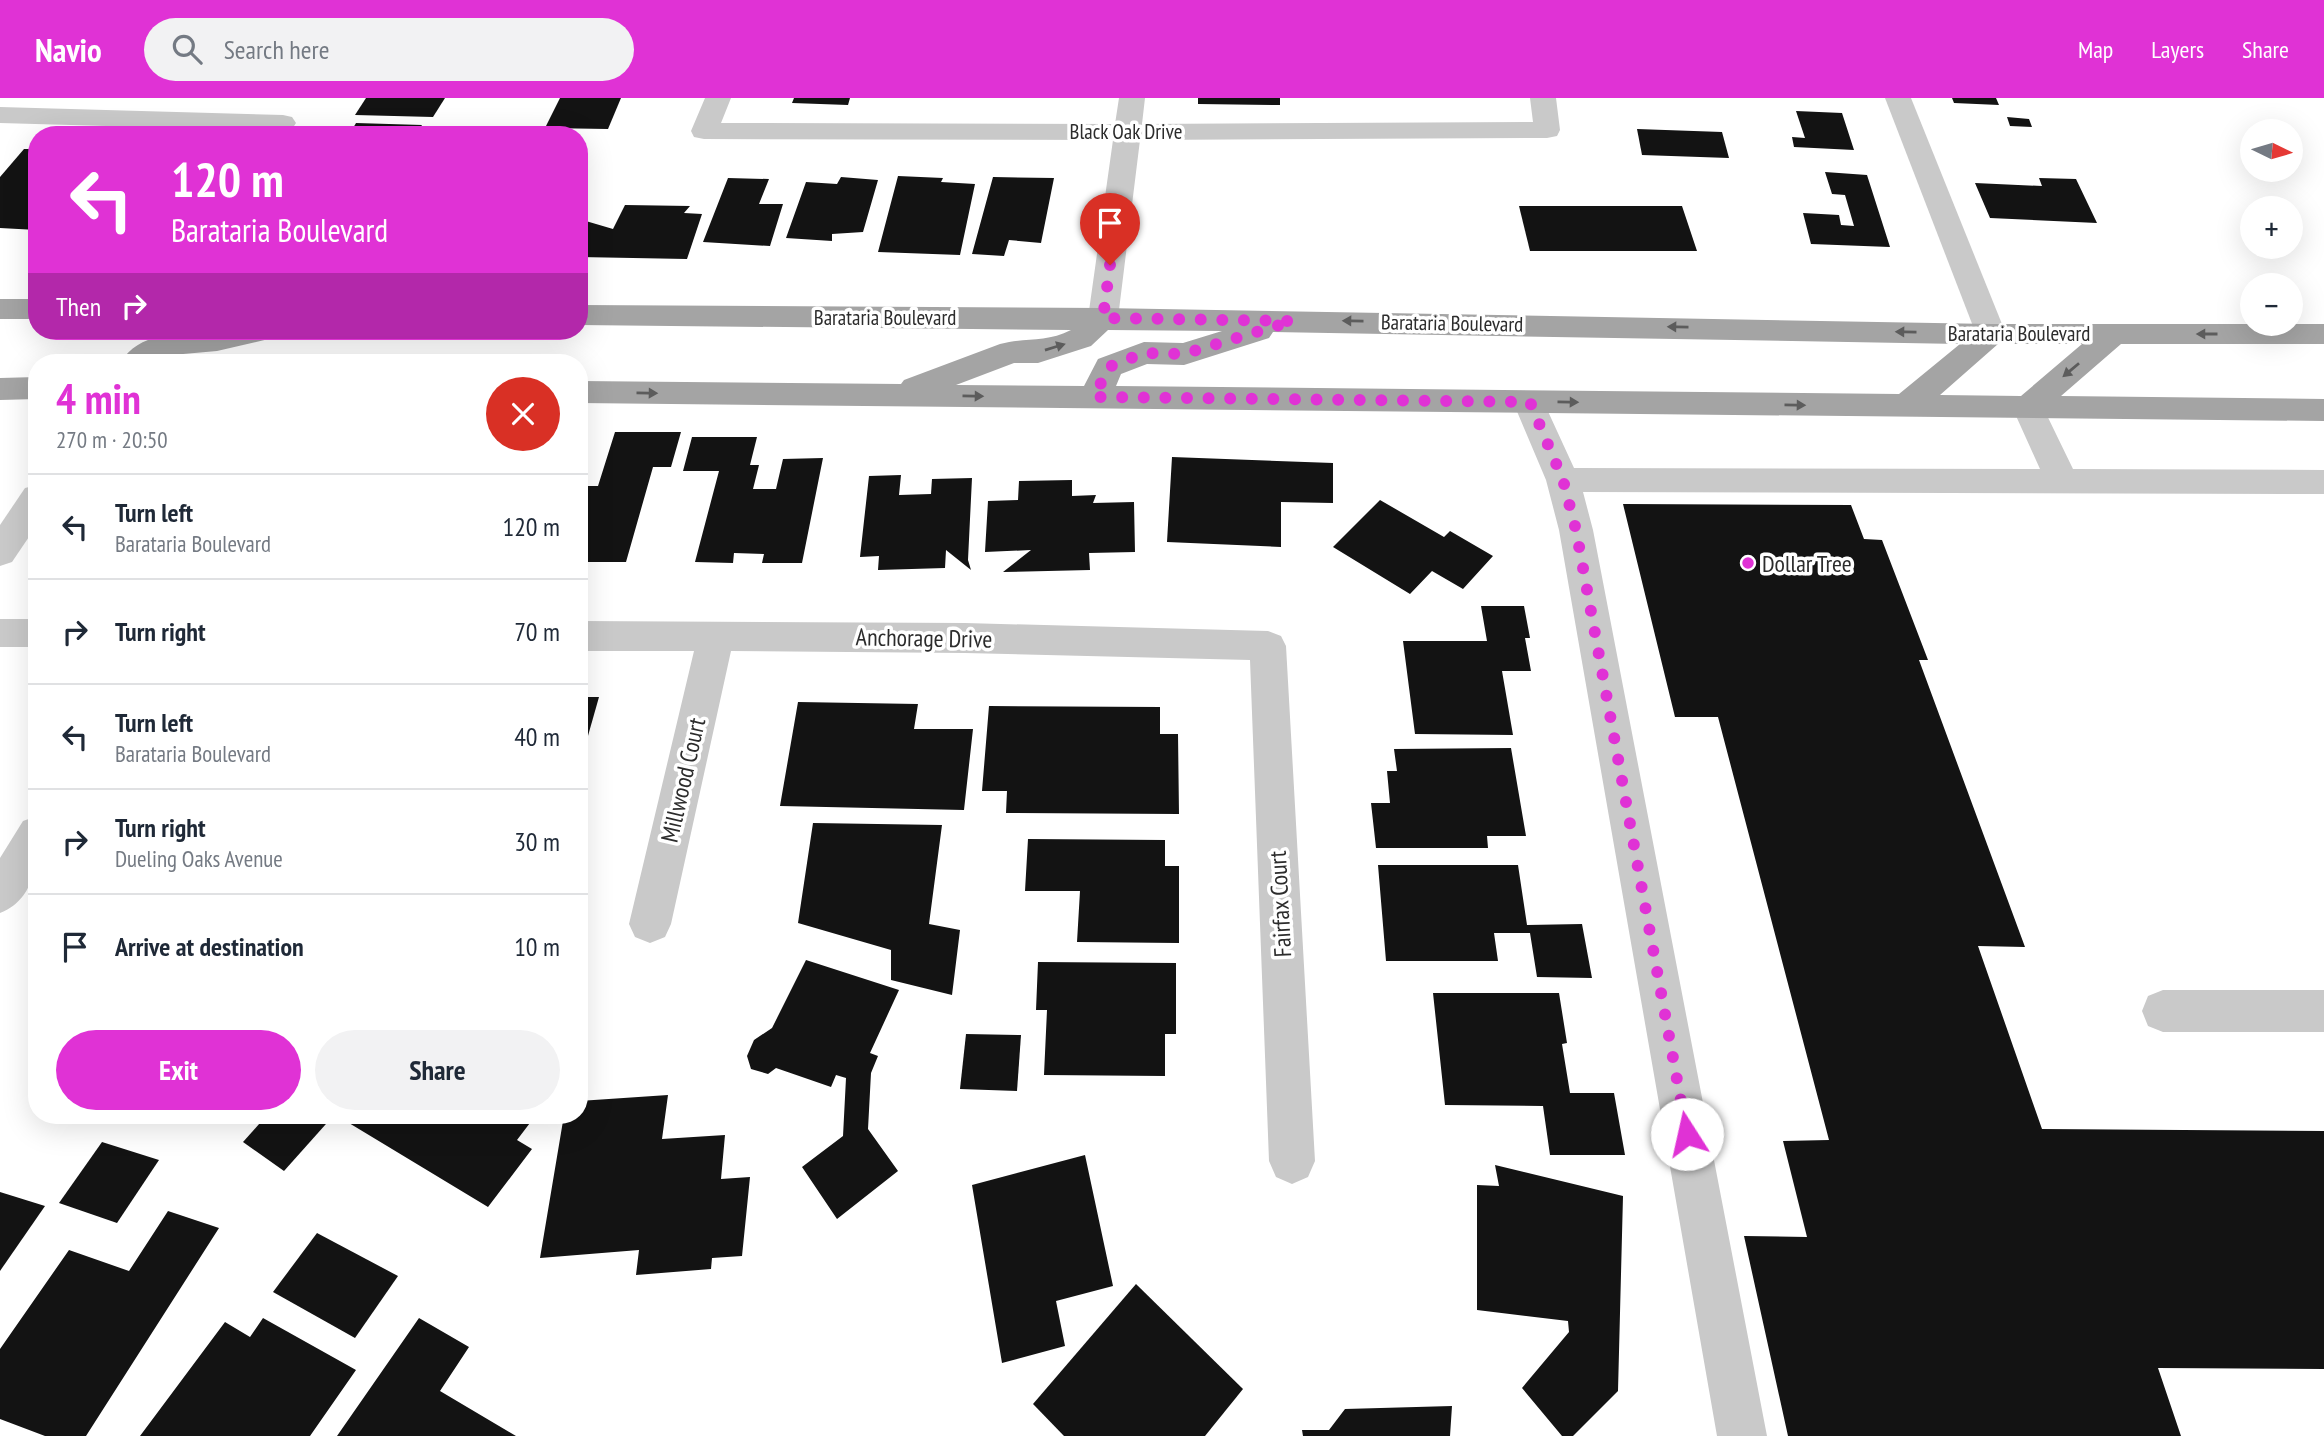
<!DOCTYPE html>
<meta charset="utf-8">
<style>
body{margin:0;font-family:"PT Sans Narrow",sans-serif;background:#f2f2f3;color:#1f2937;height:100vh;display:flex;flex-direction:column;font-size:26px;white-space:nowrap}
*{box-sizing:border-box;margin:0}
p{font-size:23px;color:#747a83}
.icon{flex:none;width:38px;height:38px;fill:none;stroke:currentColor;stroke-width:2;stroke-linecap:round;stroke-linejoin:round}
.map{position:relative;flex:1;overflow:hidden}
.drawer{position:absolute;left:28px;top:256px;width:560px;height:770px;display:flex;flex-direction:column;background:#fff;border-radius:28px;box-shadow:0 7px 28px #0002}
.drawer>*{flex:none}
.banner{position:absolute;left:28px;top:28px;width:560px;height:214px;border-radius:28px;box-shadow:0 7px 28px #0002;background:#e032d5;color:#fff;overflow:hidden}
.needle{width:46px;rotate:95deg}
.fabs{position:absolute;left:2240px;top:21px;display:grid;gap:14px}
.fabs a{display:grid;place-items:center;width:63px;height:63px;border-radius:50%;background:#fff;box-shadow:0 7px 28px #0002;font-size:35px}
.pin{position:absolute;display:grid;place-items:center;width:60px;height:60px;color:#fff;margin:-72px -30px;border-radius:50% 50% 50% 0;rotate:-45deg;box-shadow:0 0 7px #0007}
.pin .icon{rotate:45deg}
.me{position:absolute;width:77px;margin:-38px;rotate:350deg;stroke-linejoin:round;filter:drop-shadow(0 0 5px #0008)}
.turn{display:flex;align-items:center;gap:24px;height:147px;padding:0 28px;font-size:32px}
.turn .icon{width:91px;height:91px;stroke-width:2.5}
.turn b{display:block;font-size:49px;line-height:60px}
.then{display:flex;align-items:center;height:66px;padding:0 28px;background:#0003;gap:14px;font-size:26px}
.round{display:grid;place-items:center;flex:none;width:74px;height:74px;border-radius:37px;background:#f2f2f3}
.head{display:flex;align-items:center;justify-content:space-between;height:119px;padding:0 28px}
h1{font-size:42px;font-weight:800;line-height:52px;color:#e032d5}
.cta{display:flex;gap:14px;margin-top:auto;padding:14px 28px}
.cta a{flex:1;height:80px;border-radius:42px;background:#e032d5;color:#fff;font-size:28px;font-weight:800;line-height:80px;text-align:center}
.cta a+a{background:#f2f2f3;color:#1f2937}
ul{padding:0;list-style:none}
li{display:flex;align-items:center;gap:21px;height:105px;padding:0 28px;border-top:2px solid #e0e1e3}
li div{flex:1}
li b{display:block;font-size:26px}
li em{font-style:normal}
header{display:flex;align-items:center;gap:42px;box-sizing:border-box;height:98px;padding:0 35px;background:#e032d5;color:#fff}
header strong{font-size:33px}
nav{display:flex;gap:38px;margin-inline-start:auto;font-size:24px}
.search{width:490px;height:63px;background:#f2f2f3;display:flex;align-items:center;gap:18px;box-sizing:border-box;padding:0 24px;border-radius:38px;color:#747a83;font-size:26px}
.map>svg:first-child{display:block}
</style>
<header>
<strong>Navio</strong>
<div class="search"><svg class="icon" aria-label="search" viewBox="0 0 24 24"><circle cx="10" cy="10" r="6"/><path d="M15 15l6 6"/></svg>Search here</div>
<nav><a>Map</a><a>Layers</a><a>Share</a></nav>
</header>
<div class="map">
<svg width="2324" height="1338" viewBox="0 0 2324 1338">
<rect width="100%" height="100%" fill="#fff"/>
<!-- building -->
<g fill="#131313">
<path d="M 366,0 L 445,0 L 433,19 L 355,17 Z"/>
<path d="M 560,0 L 621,0 L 608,31 L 545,30 Z"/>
<path d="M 794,0 L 850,0 L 848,7 L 792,5 Z"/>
<path d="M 1198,0 L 1280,0 L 1280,7 L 1198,6 Z"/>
<path d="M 1952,0 L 1996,0 L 1999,7 L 1954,5 Z"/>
<path d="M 1796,13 L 1842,15 L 1854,52 L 1794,49 L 1792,39 L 1805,40 Z"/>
<path d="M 2007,19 L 2029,21 L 2032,29 L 2010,28 Z"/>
<path d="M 356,25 L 422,27 L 416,37 L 349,37 Z"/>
<path d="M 1637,31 L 1722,34 L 1729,60 L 1642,57 Z"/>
<path d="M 522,33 L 562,35 L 562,37 L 520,37 Z"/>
<path d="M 24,51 L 37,51 L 37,132 L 0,130 L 0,79 Z"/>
<path d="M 1825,74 L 1867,77 L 1890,149 L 1811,146 L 1803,115 L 1839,117 L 1841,127 L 1854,128 L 1845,97 L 1832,96 Z"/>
<path d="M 898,78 L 943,80 L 941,84 L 975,86 L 960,157 L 878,154 Z"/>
<path d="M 841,79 L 878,82 L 863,134 L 832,136 L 832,143 L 786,140 L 806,84 L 837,86 Z"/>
<path d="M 993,79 L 1054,80 L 1041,145 L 1009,142 L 1004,158 L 972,156 Z"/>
<path d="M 728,80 L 769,81 L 759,106 L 783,106 L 770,148 L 703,144 Z"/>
<path d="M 2039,80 L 2076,81 L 2097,125 L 1990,120 L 1975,85 L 2042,88 Z"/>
<path d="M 625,107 L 690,108 L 684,115 L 702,116 L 687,161 L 579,159 L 579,121 L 613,131 Z"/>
<path d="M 1519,108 L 1682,108 L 1697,153 L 1530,153 Z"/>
<path d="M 615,334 L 681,334 L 671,369 L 653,369 L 626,464 L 579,464 L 579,388 L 598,388 Z"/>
<path d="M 692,339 L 757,339 L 750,367 L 759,367 L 753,391 L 776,391 L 783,361 L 823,360 L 802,465 L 762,465 L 764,456 L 734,455 L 733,465 L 695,464 L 719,373 L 683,373 Z"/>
<path d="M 1172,359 L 1333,365 L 1333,405 L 1281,404 L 1281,449 L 1167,444 Z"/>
<path d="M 901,377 L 899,397 L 931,396 L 932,381 L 972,380 L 968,462 L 971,472 L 946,452 L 945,470 L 878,472 L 879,458 L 860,459 L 869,378 Z"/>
<path d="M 1072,382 L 1072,398 L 1096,397 L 1093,405 L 1134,404 L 1135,454 L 1089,455 L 1090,472 L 1003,474 L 1031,452 L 985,454 L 988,403 L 1018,402 L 1019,383 Z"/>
<path d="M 1380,402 L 1444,439 L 1450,433 L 1493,458 L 1463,491 L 1432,473 L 1410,496 L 1333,449 Z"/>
<path d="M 1623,406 L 1851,407 L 1864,441 L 1882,442 L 1928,562 L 1919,562 L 2025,849 L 1978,848 L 2042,1031 L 2324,1033 L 2324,1271 L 2158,1270 L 2181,1338 L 1788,1338 L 1744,1138 L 1807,1139 L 1783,1043 L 1829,1042 L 1718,619 L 1675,619 Z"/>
<path d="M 1481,508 L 1524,508 L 1530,540 L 1525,540 L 1531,573 L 1502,573 L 1513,637 L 1415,636 L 1403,543 L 1487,543 Z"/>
<path d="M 579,599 L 599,599 L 580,666 L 579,666 Z"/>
<path d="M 798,604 L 918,606 L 914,631 L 973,631 L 964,712 L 780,708 Z"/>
<path d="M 989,608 L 1160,609 L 1160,636 L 1178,636 L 1179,716 L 1006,715 L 1007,693 L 982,693 Z"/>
<path d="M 1511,650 L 1526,738 L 1487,738 L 1488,750 L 1376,750 L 1371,705 L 1390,705 L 1387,673 L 1397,673 L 1394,651 Z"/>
<path d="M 813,725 L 942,727 L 929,826 L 960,832 L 952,897 L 891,882 L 891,852 L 798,825 Z"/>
<path d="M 1028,741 L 1165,742 L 1165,768 L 1179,768 L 1179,845 L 1077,844 L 1080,793 L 1025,793 Z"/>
<path d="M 1378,767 L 1518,767 L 1527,827 L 1582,826 L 1592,880 L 1537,879 L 1530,835 L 1494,835 L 1498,863 L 1386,863 Z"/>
<path d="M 806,862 L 899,892 L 870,955 L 878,958 L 871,975 L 868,1031 L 898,1073 L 837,1121 L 802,1069 L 843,1038 L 846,980 L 836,977 L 831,989 L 776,970 L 768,976 L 751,971 L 747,958 L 754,942 L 772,930 Z"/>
<path d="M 1038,864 L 1176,865 L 1176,936 L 1165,936 L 1165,978 L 1044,977 L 1047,912 L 1036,912 Z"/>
<path d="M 1433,895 L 1559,895 L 1567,945 L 1562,946 L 1570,995 L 1614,995 L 1625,1057 L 1550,1057 L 1543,1008 L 1445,1007 Z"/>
<path d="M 966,936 L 1021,937 L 1017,993 L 960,991 Z"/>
<path d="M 668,997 L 662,1041 L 725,1037 L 721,1081 L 750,1079 L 742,1158 L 712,1160 L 711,1171 L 636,1177 L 639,1152 L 540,1160 L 564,1017 L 579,1017 L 579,1003 Z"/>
<path d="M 267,1017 L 334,1017 L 284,1073 L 243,1044 Z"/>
<path d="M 349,1017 L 536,1017 L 517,1042 L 532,1051 L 488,1109 L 344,1022 Z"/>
<path d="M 102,1044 L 159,1062 L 117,1125 L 59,1105 Z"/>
<path d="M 1085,1057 L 1113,1188 L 1056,1203 L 1065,1248 L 1002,1265 L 972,1087 Z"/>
<path d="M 1495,1067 L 1623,1098 L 1618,1293 L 1573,1338 L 1562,1338 L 1522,1290 L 1569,1234 L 1568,1223 L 1477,1212 L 1477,1087 L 1499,1088 Z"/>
<path d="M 0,1094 L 45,1108 L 0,1173 Z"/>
<path d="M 168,1113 L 219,1130 L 86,1338 L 45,1338 L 0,1321 L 0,1251 L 69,1152 L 129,1173 Z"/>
<path d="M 317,1135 L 398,1178 L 355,1240 L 273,1194 Z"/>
<path d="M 1136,1186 L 1243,1291 L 1205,1338 L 1064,1338 L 1033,1306 Z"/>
<path d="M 263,1220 L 356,1272 L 310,1338 L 140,1338 L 225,1224 L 250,1239 Z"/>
<path d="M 419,1220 L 469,1249 L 440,1293 L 516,1338 L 337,1338 Z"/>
<path d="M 1452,1308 L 1450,1338 L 1303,1338 L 1302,1332 L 1329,1332 L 1345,1311 Z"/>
</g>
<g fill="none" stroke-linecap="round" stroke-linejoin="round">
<!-- minor -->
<g fill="#c9c9c9" fill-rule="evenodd">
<path d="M 705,0 L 731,0 L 721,25 L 1115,26 L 1119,0 L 1145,0 L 1142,26 L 1533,24 L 1530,0 L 1556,0 L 1560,32 L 1557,38 L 1547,40 L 1140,42 L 1118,220 L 1114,227 L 1103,230 L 1092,227 L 1088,220 L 1113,42 L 704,41 L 694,39 L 691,33 Z"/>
<path d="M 1885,0 L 1911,0 L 2006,236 L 2002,243 L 1991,246 L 1980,243 L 1976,236 Z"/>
<path d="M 0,9 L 283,17 L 292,19 L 296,25 L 292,31 L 283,33 L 0,25 Z"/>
<path d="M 1529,293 L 1540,296 L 1574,370 L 2040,371 L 2012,309 L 2017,301 L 2028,298 L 2039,301 L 2073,371 L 2324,372 L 2324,396 L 1583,394 L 1593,432 L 1767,1338 L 1717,1338 L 1559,432 L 1546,382 L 1513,304 L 1518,296 Z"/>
<path d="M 37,387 L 37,427 L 12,464 L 0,468 L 0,427 L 25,390 Z"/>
<rect x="0" y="521" width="37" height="28"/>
<path d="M 579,523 L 965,525 L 1268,533 L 1281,538 L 1286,548 L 1315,1063 L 1308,1079 L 1292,1086 L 1276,1079 L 1269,1063 L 1250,562 L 965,555 L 731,553 L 671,826 L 665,839 L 650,845 L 635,839 L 629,826 L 694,553 L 579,553 Z"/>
<path d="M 37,718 C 37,753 41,799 0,815 L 0,760 L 23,723 Z"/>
<path d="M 2163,892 L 2324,892 L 2324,934 L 2163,934 L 2148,928 L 2142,913 L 2148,898 Z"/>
</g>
<!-- major -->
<g fill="#a4a4a4" fill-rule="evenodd">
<rect x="0" y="201" width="37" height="20"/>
<path d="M 579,207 L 1103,210 L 1991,226 L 2324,226 L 2324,246 L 2121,246 L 2061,298 L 2324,301 L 2324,323 L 579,305 L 579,283 L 901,286 L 904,282 L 1000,246 C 1025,239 1046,245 1071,232 L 579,227 ZM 1108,232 L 1222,233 L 1183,245 L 1144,244 L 1098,261 L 1084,288 L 956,287 L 1014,265 L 1038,265 L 1091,248 ZM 1273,234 L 1960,246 L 1899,296 L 1116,288 L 1121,276 L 1147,266 L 1184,267 L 1269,240 ZM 1998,246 L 2082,246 L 2021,298 L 1940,297 Z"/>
<path d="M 207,233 L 277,233 L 273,240 L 217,253 L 172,257 L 157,264 L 121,264 C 138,235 178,235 207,233 Z"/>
<path d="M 37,279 L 37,301 L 0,302 L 0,280 Z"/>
</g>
</g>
<!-- one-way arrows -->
<defs><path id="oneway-solid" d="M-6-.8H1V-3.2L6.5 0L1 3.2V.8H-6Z" transform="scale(1.75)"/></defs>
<g fill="#5c5c5c">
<use href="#oneway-solid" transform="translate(1353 223) rotate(-179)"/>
<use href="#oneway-solid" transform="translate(1678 229) rotate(-179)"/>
<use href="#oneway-solid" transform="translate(1906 234) rotate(-179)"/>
<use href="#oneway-solid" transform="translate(2207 236) rotate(-180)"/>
<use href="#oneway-solid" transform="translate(1055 249) rotate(-17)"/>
<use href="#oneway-solid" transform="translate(2071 272) rotate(140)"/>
<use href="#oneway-solid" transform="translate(647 295) rotate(1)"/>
<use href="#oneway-solid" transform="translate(973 298) rotate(1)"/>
<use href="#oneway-solid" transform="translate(1568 304) rotate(1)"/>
<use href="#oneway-solid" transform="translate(1795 307) rotate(1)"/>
</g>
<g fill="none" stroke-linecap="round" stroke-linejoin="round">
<!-- route -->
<path stroke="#e032d5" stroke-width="12" stroke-dasharray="0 21.6" d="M 1110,167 L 1103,220 L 1293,223 L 1184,256 L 1144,255 L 1109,269 L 1094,299 L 1530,304 L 1563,382 L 1576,432 L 1687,1036"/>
</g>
<!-- markers -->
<circle fill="#e032d5" stroke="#fff" stroke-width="2.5" cx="1748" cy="465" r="7"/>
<g text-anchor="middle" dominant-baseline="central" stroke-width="7" stroke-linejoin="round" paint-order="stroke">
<!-- far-street labels -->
<g font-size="21" fill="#2c2c2c" stroke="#fff">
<text x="1126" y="33">Black Oak Drive</text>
<text x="885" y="219">Barataria Boulevard</text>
<text transform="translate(1452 225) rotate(1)">Barataria Boulevard</text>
<text x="2019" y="235">Barataria Boulevard</text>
</g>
<!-- poi labels -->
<g font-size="24" fill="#2c2c2c" stroke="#fff" text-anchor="start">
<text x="1762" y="465">Dollar Tree</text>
</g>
<!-- street labels -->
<g font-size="24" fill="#2c2c2c" stroke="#fff">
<text transform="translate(924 540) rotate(1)">Anchorage Drive</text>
<text transform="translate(683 682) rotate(-77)">Millwood Court</text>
<text transform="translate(1280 806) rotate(-93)">Fairfax Court</text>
</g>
</g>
</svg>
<div class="fabs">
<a><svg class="needle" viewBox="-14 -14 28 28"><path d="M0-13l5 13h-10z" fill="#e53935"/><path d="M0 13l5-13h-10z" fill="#747a83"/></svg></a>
<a>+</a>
<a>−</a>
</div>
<div class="pin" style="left:1110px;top:167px;background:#d93025"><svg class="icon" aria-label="arrive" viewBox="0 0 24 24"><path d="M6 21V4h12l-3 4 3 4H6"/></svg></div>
<svg class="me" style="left:1687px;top:1036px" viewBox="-20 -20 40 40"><circle r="19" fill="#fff"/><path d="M0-13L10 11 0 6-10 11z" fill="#e032d5"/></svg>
<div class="banner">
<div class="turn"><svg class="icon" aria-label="left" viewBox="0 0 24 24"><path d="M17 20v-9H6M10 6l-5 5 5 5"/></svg><div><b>120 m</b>Barataria Boulevard</div></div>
<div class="then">Then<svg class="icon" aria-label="right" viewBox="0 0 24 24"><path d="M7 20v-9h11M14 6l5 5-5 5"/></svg></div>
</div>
<section class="drawer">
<div class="head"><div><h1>4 min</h1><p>270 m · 20:50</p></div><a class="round" style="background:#d93025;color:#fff"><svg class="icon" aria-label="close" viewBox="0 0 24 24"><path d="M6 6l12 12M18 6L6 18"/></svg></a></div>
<ul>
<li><svg class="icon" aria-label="left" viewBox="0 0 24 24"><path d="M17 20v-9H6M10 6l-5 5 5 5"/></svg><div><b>Turn left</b><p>Barataria Boulevard</p></div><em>120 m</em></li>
<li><svg class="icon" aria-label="right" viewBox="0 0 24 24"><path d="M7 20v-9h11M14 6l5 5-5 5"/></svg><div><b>Turn right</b></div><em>70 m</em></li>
<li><svg class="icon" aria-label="left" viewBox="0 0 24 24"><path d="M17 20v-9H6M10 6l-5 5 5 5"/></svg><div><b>Turn left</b><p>Barataria Boulevard</p></div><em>40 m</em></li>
<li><svg class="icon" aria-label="right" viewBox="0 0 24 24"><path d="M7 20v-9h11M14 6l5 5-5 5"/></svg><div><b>Turn right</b><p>Dueling Oaks Avenue</p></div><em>30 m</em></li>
<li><svg class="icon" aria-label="arrive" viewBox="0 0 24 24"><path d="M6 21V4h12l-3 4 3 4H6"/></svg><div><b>Arrive at destination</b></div><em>10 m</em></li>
</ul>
<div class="cta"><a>Exit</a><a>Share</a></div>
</section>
</div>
